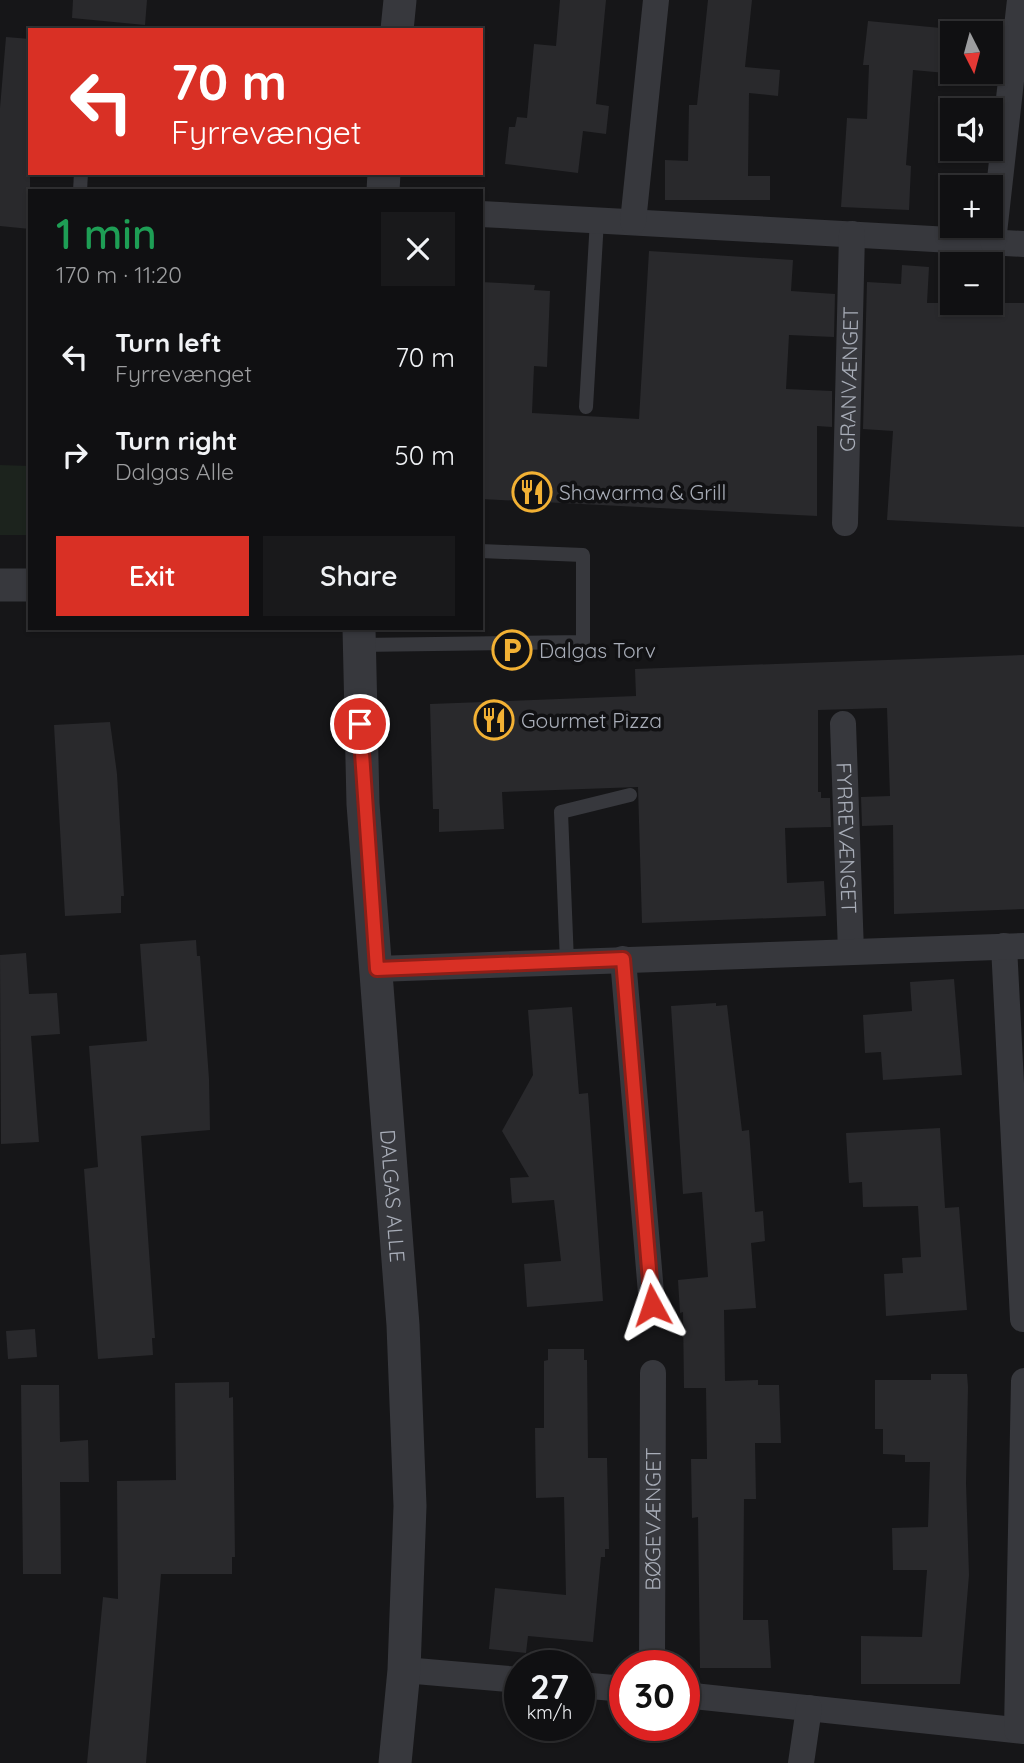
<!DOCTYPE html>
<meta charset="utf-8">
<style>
body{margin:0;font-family:Quicksand,sans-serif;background:#19191b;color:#f1f3f6;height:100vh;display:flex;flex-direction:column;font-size:26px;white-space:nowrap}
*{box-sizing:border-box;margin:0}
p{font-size:23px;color:#9c9d9f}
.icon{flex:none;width:38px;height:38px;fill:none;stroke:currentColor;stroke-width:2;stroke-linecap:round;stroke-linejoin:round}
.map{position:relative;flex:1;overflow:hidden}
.sheet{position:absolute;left:28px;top:189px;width:455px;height:441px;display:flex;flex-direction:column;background:#101012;border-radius:0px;box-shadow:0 2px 5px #0004,0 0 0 2px #303032}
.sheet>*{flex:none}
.guide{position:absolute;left:28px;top:28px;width:455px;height:147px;border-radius:0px;box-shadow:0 2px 5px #0004,0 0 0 2px #303032;background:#d93025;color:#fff;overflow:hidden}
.needle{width:46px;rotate:174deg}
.fabs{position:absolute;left:940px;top:21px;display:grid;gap:14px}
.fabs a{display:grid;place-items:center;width:63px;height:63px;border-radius:0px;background:#101012;box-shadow:0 2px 5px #0004,0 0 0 2px #303032;font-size:35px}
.speed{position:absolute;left:504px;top:1650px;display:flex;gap:14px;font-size:35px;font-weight:700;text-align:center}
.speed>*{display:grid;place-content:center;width:91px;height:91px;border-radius:50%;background:#101012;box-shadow:0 2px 5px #0004,0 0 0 2px #303032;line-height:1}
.speed small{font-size:18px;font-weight:400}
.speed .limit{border:10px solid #d22;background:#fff;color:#111}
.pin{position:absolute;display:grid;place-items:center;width:60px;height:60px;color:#fff;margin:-30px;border:4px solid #fff;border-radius:50%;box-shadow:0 2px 7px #0007}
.me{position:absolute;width:77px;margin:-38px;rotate:355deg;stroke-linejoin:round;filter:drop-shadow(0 0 5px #0008)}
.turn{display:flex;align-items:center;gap:24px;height:147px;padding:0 28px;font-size:32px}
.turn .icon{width:91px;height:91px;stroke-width:2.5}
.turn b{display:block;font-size:49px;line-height:60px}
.round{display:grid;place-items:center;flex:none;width:74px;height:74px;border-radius:0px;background:#19191b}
.summary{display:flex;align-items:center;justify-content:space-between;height:119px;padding:0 28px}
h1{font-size:42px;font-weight:600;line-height:52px;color:#1e9e55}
.action{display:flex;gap:14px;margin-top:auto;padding:14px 28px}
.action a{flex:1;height:80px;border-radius:0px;background:#d93025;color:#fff;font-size:28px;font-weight:600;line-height:80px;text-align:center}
.action a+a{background:#19191b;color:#f1f3f6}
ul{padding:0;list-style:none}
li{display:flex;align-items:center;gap:21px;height:98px;padding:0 28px}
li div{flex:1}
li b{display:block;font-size:26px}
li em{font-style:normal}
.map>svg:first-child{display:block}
</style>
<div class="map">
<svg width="1024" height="1763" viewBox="0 0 1024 1763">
<rect width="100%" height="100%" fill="#161618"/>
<!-- green -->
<path fill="#1c231d" d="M 0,465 L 30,466 L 30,535 L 0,535 Z"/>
<!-- building -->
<g fill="#29292c">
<path d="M 73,0 L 147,0 L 145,25 L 72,18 Z"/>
<path d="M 560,0 L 606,0 L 596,104 L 609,106 L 606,134 L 583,131 L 578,173 L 505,164 L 509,127 L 515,127 L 517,117 L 527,118 L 534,44 L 556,46 Z"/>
<path d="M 708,0 L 752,0 L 745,67 L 780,70 L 778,96 L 749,93 L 748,176 L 770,176 L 770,200 L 665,200 L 665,160 L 688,161 L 689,105 L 697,105 Z"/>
<path d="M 868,21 L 951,29 L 946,73 L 913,70 L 906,165 L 911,166 L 909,210 L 841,207 L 847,118 L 867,119 L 869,65 L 863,65 Z"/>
<path d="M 6,37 L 30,39 L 30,229 L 0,226 L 0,108 Z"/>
<path d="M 649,251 L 793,260 L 791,291 L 835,294 L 834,337 L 789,335 L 786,389 L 832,391 L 832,427 L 817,426 L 817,516 L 481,499 L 481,282 L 535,285 L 534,290 L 550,291 L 547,367 L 534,366 L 532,413 L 639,419 Z"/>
<path d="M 902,265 L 929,267 L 927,303 L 1024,303 L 1024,527 L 887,520 L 893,431 L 863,429 L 867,282 L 901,284 Z"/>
<path d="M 1024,655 L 1024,909 L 894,914 L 893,825 L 862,826 L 861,797 L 890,796 L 887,708 L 818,710 L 818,792 L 821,792 L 821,798 L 830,798 L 831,827 L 785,828 L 787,883 L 824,881 L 826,916 L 642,923 L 638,787 L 502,792 L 504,829 L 439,832 L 439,809 L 433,809 L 430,704 L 636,696 L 635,669 Z"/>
<path d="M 110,722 L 117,774 L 124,896 L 121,896 L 121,913 L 65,916 L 54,725 Z"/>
<path d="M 196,940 L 197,956 L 200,956 L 209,1079 L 210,1130 L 141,1136 L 155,1338 L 152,1338 L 153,1355 L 98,1359 L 84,1169 L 98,1167 L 89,1046 L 147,1041 L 140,944 Z"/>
<path d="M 26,953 L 29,994 L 57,993 L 60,1034 L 31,1036 L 39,1142 L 1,1144 L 0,955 Z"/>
<path d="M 954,979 L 962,1075 L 883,1080 L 881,1052 L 865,1053 L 863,1015 L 912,1011 L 910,982 Z"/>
<path d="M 716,1003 L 716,1006 L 727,1005 L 742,1131 L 749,1130 L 755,1212 L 763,1211 L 765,1241 L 751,1243 L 756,1308 L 724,1310 L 725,1381 L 758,1380 L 758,1385 L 779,1385 L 781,1443 L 755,1443 L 756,1499 L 744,1499 L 743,1620 L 768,1620 L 771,1668 L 700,1668 L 698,1517 L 692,1518 L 691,1459 L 707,1459 L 706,1388 L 684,1388 L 683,1312 L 680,1313 L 678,1280 L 708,1277 L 702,1192 L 683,1194 L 671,1006 Z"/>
<path d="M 572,1007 L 579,1094 L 588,1093 L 603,1301 L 527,1307 L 524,1264 L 561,1261 L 554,1200 L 512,1203 L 510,1178 L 529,1177 L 502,1131 L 533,1075 L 528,1010 Z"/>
<path d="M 940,1128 L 945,1208 L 959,1207 L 967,1310 L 886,1316 L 884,1274 L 903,1273 L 902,1258 L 921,1257 L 918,1206 L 863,1207 L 862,1182 L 849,1183 L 846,1133 Z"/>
<path d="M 35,1329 L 37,1357 L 8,1359 L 6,1331 Z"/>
<path d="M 548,1349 L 584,1349 L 584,1360 L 587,1360 L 588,1458 L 607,1458 L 609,1549 L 605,1549 L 605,1557 L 601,1557 L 593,1642 L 528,1636 L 526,1653 L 489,1649 L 495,1588 L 566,1595 L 564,1497 L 536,1498 L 535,1428 L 544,1428 L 544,1361 L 548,1360 Z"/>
<path d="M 931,1374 L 967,1374 L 968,1387 L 966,1483 L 969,1575 L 960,1684 L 861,1684 L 861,1636 L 922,1637 L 927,1570 L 893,1570 L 892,1528 L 928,1527 L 930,1462 L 905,1462 L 905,1455 L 883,1454 L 883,1429 L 875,1429 L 875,1380 L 931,1380 Z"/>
<path d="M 229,1382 L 229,1398 L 233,1397 L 235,1557 L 232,1557 L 232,1574 L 161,1574 L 146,1763 L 87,1763 L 103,1597 L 118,1599 L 117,1481 L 176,1480 L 175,1383 Z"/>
<path d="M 21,1385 L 59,1385 L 60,1442 L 88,1440 L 89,1482 L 60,1482 L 61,1574 L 23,1574 Z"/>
</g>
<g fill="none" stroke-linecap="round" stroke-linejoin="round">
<!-- service -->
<g stroke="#37383d" stroke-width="14">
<path d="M 80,191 L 81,173"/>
<path d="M 586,407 L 597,220"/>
<path d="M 359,645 L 583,642 L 583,555 L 481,551"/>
<path d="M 567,962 L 561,812 L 630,795"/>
</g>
<!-- minor -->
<g stroke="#37383d" stroke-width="26">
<path d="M 481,214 L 1024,244"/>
<path d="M 633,222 L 656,0"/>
<path d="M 993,242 L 1020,0"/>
<path id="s1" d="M 845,523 L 852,234"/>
<path id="s2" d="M 843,724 L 851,952"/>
<path d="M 1004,946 L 1023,1319"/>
<path d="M 623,959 L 652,1305"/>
<path d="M 377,969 L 1024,946"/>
<path id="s3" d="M 652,1666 L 653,1373"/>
<path d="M 404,1670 L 520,1680"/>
<path d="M 579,1685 L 625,1689"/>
<path d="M 684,1695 L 1024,1731"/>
<path d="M 1017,1730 L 1024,1381"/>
<path d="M 801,1763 L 809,1708"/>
</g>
<!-- tertiary -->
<g stroke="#37383d" stroke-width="33">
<path d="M 397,30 L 400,0"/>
<path d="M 383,191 L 384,173"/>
<path d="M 0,585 L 30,585"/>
<path id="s4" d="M 359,628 L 363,804 L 403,1325 L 410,1506 L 404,1670 L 395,1763"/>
</g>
</g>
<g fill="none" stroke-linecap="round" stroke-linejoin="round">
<!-- route casing -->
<g stroke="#8d1f18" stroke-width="18">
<path id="route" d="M 360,724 L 377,969 L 623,959 L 652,1305"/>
</g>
<!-- route -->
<use href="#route" stroke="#d93025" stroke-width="12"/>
</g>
<!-- icons -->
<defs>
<g id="restaurant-ring" transform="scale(2.0125)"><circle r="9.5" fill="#111113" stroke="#f2b134" stroke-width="1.5"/><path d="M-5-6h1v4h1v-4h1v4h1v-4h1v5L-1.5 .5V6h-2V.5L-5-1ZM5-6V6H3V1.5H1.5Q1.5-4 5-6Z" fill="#f2b134"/></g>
<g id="parking-ring" transform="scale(2.0125)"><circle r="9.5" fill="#111113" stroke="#f2b134" stroke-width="1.5"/><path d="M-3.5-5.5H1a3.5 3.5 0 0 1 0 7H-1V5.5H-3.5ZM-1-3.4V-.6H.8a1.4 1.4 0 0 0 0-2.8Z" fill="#f2b134"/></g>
</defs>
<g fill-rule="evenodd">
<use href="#restaurant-ring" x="532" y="492"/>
<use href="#parking-ring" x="512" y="650"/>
<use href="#restaurant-ring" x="494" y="720"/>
</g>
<g text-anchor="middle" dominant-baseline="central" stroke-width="7" stroke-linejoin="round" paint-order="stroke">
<!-- street labels -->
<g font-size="21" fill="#a8adb8" stroke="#111113">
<text stroke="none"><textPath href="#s1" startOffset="144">GRANVÆNGET</textPath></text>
<text stroke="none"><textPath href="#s2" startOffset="114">FYRREVÆNGET</textPath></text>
<text stroke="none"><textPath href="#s4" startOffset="569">DALGAS ALLE</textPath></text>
<text stroke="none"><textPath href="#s3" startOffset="147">BØGEVÆNGET</textPath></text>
</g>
<!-- poi labels -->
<g font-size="21" fill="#a8adb8" stroke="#111113" text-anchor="start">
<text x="559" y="492">Shawarma &amp; Grill</text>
<text x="539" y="650">Dalgas Torv</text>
<text x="521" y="720">Gourmet Pizza</text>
</g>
</g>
</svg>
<div class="fabs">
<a><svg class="needle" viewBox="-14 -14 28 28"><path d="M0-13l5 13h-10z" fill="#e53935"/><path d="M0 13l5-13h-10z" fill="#9c9d9f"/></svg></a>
<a><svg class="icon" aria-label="sound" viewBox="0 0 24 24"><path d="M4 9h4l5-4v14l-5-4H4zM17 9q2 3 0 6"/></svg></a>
<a>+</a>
<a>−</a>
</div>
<div class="speed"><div>27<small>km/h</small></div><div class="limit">30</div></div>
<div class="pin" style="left:360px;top:724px;background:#d93025"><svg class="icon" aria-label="arrive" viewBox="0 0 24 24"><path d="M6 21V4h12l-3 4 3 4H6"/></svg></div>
<svg class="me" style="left:652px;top:1305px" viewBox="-20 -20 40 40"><path d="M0-17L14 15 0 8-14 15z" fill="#d93025" stroke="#fff" stroke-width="4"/></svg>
<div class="guide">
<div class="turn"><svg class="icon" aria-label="left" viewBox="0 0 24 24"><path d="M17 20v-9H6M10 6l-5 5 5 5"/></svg><div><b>70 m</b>Fyrrevænget</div></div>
</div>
<section class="sheet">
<div class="summary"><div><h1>1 min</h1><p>170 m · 11:20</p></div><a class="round"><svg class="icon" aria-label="close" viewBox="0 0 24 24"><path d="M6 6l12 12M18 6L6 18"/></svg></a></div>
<ul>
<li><svg class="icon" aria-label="left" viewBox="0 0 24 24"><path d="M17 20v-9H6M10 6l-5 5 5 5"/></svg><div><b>Turn left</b><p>Fyrrevænget</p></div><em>70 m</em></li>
<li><svg class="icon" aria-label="right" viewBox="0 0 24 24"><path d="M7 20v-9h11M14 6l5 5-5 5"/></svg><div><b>Turn right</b><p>Dalgas Alle</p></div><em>50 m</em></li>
</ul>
<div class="action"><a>Exit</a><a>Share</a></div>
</section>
</div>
